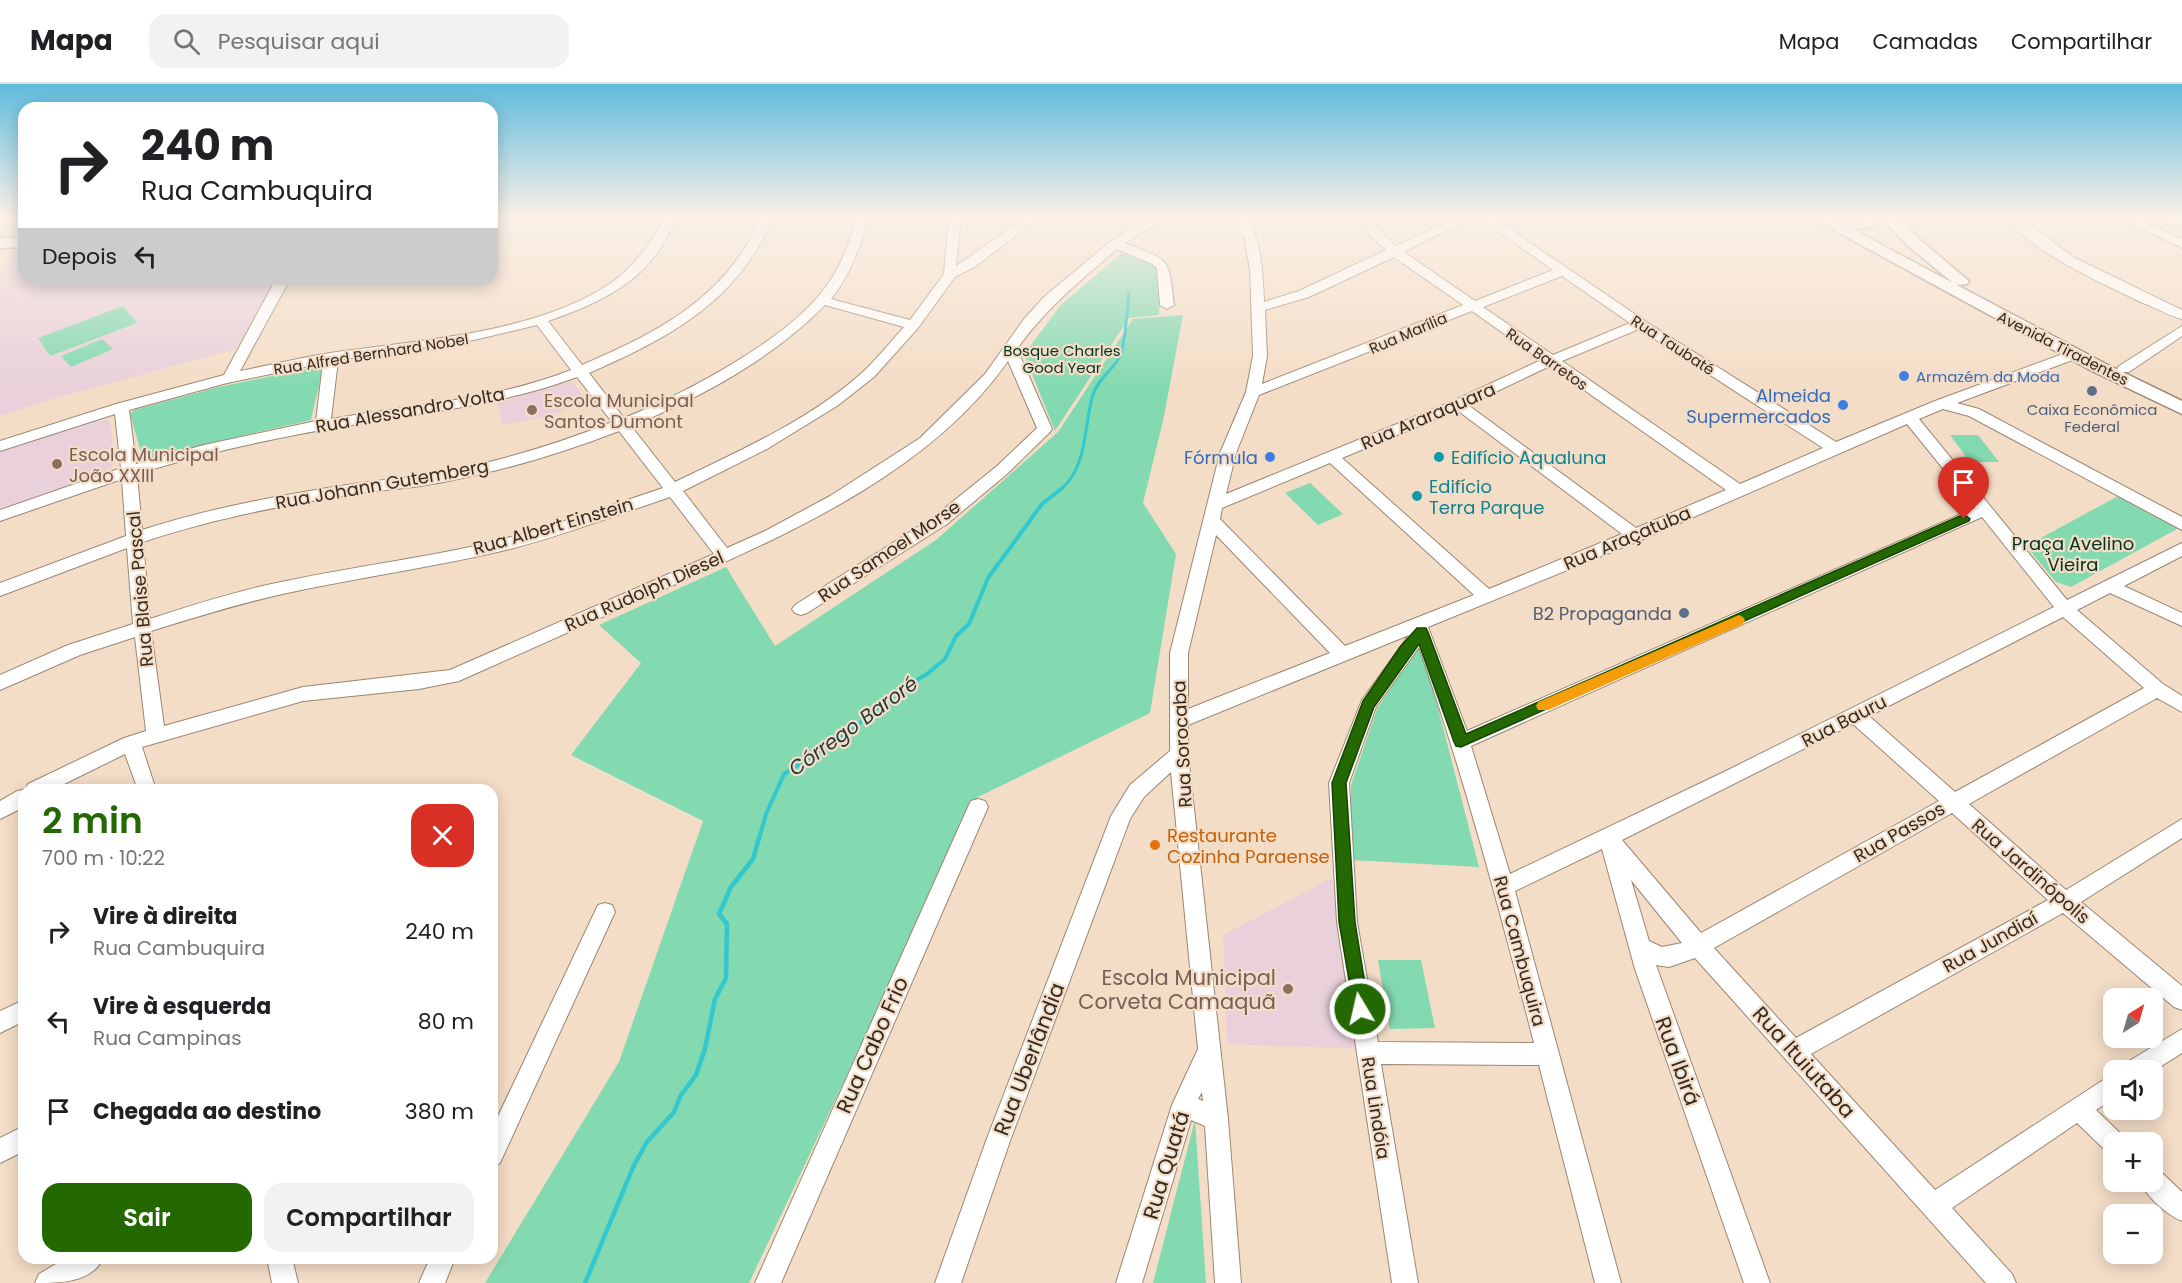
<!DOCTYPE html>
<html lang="pt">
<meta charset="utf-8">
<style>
body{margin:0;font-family:Poppins,sans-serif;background:#f2f2f2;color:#202124;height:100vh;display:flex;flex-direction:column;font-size:22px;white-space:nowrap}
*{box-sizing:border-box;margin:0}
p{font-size:20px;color:#757577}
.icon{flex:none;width:33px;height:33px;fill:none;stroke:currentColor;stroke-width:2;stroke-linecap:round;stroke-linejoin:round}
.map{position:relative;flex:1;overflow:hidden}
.panel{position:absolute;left:18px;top:700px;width:480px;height:480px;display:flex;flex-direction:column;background:#fff;border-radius:18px;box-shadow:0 3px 15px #0003}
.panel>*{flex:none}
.top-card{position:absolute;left:18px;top:18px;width:480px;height:183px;border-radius:18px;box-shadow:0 3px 15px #0003;background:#fff;color:#202124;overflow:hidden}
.needle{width:39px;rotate:37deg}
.buttons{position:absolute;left:2103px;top:904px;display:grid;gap:12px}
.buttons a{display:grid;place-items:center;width:60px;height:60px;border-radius:12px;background:#fff;box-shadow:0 3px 15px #0003;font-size:30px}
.pin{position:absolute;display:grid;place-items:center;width:51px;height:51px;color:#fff;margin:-62px -26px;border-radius:50% 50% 50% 0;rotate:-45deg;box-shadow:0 0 6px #0007}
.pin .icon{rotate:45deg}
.me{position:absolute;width:66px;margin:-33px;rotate:351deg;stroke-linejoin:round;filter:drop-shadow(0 0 4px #0008)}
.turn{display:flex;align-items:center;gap:21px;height:126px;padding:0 24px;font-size:27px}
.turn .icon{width:78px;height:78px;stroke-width:2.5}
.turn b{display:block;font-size:42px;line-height:51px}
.then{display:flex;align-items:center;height:57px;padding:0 24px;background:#0003;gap:12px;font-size:22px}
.round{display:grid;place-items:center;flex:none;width:63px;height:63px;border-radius:18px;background:#f2f2f2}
.overview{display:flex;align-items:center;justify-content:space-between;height:102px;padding:0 24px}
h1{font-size:36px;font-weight:600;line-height:45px;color:#236800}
.cta{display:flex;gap:12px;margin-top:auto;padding:12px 24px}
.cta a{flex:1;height:69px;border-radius:18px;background:#236800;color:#fff;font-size:24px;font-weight:600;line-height:69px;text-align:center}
.cta a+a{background:#f2f2f2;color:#202124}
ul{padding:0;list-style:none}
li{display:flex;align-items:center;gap:18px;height:90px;padding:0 24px}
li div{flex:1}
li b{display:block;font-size:22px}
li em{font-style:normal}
header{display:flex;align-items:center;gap:36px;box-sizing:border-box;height:84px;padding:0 30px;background:#fff;border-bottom:2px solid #e0e0e0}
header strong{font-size:28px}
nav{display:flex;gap:33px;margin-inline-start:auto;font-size:21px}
.search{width:420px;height:54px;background:#f2f2f2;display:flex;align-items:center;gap:15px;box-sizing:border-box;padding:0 21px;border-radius:18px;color:#757577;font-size:22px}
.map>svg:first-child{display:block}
</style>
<header>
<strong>Mapa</strong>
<div class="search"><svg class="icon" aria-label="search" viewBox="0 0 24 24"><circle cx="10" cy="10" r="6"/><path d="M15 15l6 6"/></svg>Pesquisar aqui</div>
<nav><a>Mapa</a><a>Camadas</a><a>Compartilhar</a></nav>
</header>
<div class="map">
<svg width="2182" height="1199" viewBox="0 0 2182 1199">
<rect width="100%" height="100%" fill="#f4ddc7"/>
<!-- education -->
<g fill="#e9d0da">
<path d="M 14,173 L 24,173 L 24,195 L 275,195 L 236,265 L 52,315 L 0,332 L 0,191 Z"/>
<path d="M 572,297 L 588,318 L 545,333 L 503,341 L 497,319 Z"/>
<path d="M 109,335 L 116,377 L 111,384 L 105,389 L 0,425 L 0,368 L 65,346 Z"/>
<path d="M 1332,794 L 1360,965 L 1227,960 L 1223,851 Z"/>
</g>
<!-- green -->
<g fill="#83d9b0">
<path d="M 1125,166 C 1171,184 1161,185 1159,231 L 1129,234 L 1055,347 L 1024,270 L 1061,221 Z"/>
<path d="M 123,222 L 137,239 L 50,272 L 38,254 Z"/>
<path d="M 1183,231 L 1163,337 L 1143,419 L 1176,470 L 1150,629 L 978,713 L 749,1199 L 485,1199 L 619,978 L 703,737 L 571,671 L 641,579 L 599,541 L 726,483 L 775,562 L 936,456 L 1058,348 L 1133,235 Z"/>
<path d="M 102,255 L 113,265 L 71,283 L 61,272 Z"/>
<path d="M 310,284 L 319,284 L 322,288 L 311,336 L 206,360 L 150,376 L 142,372 L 130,330 L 134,326 L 219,303 Z"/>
<path d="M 1950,351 L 1978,351 L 1999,378 L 1970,378 Z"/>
<path d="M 1310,399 L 1343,430 L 1318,441 L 1285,409 Z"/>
<path d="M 2120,411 L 2178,442 L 2177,445 L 2071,503 L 2056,498 L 2026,462 Z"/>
<path d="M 1421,558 L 1479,783 L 1351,776 L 1351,701 L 1377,625 Z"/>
<path d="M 1378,876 L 1421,876 L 1435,944 L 1390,945 Z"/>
<path d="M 1195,1036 L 1206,1199 L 1153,1199 Z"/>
</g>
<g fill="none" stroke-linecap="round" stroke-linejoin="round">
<!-- stream-far2 -->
<path stroke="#33c7ce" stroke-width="3" d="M 1059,407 C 1087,386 1084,344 1092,314 C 1096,296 1115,284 1120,272 C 1126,258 1127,224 1129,208"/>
<!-- stream-far1 -->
<path stroke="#33c7ce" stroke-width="4" d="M 759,755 L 766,730 L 784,690 L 849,648 L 895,609 L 927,590 L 945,575 L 956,552 L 969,540 L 988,494 L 1042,420 L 1061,405"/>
<!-- stream -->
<path stroke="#33c7ce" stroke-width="4.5" d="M 585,1199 L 634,1081 L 647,1058 L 674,1028 L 681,1011 L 696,991 L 705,965 L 715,915 L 726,894 L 727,840 L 719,830 L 731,803 L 753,775 L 759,754"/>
<!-- minor casing -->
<g stroke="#9b8671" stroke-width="2">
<g id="minor">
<path d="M 666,133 L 678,133 C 670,146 664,161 654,173 C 629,206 586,224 548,237 L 582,281 C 659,248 727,213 761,133 L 773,133 C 738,218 669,254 589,289 L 624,334 C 685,310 788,255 825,204 C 841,183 850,158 856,133 L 868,133 C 861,163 850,191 831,215 L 910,236 L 944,190 L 949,133 L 961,133 L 956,182 L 1026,133 L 1040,133 L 976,182 L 955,193 L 918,244 L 874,293 L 837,322 L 767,365 L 683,407 L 727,464 L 765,447 L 830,412 L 920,354 L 985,290 L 1024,235 L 1044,213 L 1111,157 L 1151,133 L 1166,133 L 1125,159 C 1171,178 1168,171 1174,221 L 1167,225 L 1160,221 L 1157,184 L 1152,180 L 1117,165 C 1080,197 1045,225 1017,265 L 1052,345 L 1050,348 L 1007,390 L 947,440 L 807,529 L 801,531 L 795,529 L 792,525 L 795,521 L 935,432 L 997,382 L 1037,344 L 1008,277 C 930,389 788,450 667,504 C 598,535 529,566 459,597 L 419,605 L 303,617 L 142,663 L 156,706 L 138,706 L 125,670 L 52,706 L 24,706 L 24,723 L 0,735 L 0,717 L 17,707 L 26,705 L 28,700 L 124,654 L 146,647 L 135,553 L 80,571 L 0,606 L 0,591 L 68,561 L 133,540 L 127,464 L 0,512 L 0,499 L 126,452 L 122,395 L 0,437 L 0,426 L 121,384 L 115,330 L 0,367 L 0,357 L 116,320 L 224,291 L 276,195 L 290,195 L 240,287 C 270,281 299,274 330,269 C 417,256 536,250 611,199 C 636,181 650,159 666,133 ZM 825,221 L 904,243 C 891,257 878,274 864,287 C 812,335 739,367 675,398 L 631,342 C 700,314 772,275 825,221 ZM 537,241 L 571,286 C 495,316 411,321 331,335 L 338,276 L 474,256 ZM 323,279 L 316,337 L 204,361 L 136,380 L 129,326 L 227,299 ZM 577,293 L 612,338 C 558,360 503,376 446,388 C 418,393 389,395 360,399 C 287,410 213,423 142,446 L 137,390 C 211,367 287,351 364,339 C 436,327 508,319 577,293 ZM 619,347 L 663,404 C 612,421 562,439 511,453 C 437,473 361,481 286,497 C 240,506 195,520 150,535 L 143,458 C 214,434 288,420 362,409 C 389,405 416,404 443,398 C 503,387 562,369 619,347 ZM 670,413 L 714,470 L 450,586 L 303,603 L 164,642 L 151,547 C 196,533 241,519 287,509 C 361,493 436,483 510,465 C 564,451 617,431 670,413 Z"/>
<path d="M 1210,133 L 1226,133 L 1239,140 L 1236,133 L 1248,133 C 1261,160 1263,188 1264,218 L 1299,207 L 1386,166 L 1371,152 L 1358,133 L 1370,133 L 1379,146 L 1396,162 L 1457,133 L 1473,133 L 1404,168 L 1475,217 L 1553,186 L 1478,133 L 1492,133 L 1645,237 L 1836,358 L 1935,317 L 2068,268 L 2078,268 L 2080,271 L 2078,274 L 1957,319 L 1979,325 L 2182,433 L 2182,446 L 1969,332 L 1943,325 L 1919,335 L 2067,516 L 2182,459 L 2182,472 L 2124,502 L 2182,529 L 2182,542 L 2110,509 L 2077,526 L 2163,600 L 2182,612 L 2182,628 L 2157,614 L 1969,720 L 2066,806 L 2182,735 L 2182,754 L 2081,818 L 2182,902 L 2182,926 L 2174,923 L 2063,829 L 1811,970 L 1935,1106 L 2114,989 L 2114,1014 L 2096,1026 L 2122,1051 L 2126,1059 L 2114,1059 L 2114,1071 L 2106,1067 L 2077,1039 L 1952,1124 L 2012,1190 L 2016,1199 L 1986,1199 L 1695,874 L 1669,883 L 1656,881 L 1770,1199 L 1744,1199 L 1635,885 L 1602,765 L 1515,807 L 1621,1199 L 1595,1199 L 1539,981 L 1381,980 L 1418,1199 L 1392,1199 L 1337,838 L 1329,699 L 1362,616 L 1409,551 L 1188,641 L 1188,670 L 1228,1035 L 1241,1199 L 1215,1199 L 1205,1042 L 1191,1036 L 1142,1199 L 1116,1199 L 1172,1021 L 1198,965 L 1171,688 L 1144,713 L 1130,735 L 1010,1057 L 961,1199 L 935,1199 L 986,1057 L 1111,732 L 1130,701 L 1170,667 L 1170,569 L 1220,369 L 1246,308 L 1253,272 L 1250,185 L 1244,152 ZM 1394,173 L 1463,221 L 1262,300 L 1267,272 L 1265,226 L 1309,213 ZM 1562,192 L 1630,239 L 1553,271 L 1483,223 ZM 1472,227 L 1541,276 L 1453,317 L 1226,410 L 1236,369 L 1259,311 ZM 1639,245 L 1823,364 L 1740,400 L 1562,277 ZM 1550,282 L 1726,406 L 1636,444 L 1468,321 ZM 1457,326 L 1622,450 L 1489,505 L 1342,374 ZM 1907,340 L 1975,424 L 1467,647 L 1428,543 L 1641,456 ZM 1330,379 L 1474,511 L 1345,562 L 1220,435 L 1222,424 ZM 1982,433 L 2054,523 L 1726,687 L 1510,790 L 1471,662 ZM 1216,451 L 1330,569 L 1188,625 L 1188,569 ZM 2063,533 L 2144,604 L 1955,708 L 1869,632 ZM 1419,563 C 1464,693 1500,826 1534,959 L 1378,958 L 1357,838 L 1349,699 L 1376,623 ZM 1853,640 L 1939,717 L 1701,849 L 1622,756 ZM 1952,729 L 2048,816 L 1796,954 L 1714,864 ZM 1631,796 L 1682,859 L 1662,863 L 1649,857 ZM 1202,1008 L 1203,1017 L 1198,1015 Z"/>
<path d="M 2004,133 L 2018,133 L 2075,174 L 2182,226 L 2182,235 C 2169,232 2156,224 2143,219 C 2101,199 2034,169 2004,133 Z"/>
<path d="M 2117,133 L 2182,133 L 2182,141 L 2142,137 L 2182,155 L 2182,164 Z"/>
<path d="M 2182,242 L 2182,252 L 2129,288 L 2119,288 L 2117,285 L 2119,282 Z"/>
<path d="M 978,715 L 985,717 L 988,723 L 781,1199 L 755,1199 L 968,723 L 971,717 Z"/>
<path d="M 605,819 L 612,821 L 615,828 L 500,1079 L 492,1083 L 492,1045 L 598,821 Z"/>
<path d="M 24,916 L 24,937 L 0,949 L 0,927 Z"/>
<path d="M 2182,945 L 2182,969 L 2152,988 L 2123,987 L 2126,979 Z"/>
<path d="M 24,1042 L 24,1067 L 0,1079 L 0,1054 Z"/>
<path d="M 2152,1085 L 2161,1088 L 2182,1108 L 2182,1137 C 2167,1131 2147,1113 2140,1098 L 2152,1098 Z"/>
<path d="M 66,1174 L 103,1174 C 92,1199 59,1199 35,1199 L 39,1190 Z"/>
<path d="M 267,1174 L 292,1174 L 298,1199 L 272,1199 Z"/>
<path d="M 430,1174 L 455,1174 L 445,1199 L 419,1199 Z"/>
</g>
</g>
<!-- major casing -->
<g stroke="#9b8671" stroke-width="3">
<g id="major">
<path d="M 492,133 L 505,133 L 502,136 L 492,138 Z"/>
<path d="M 1810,133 L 1830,133 L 1849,143 L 1847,141 L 1850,138 L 1862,136 L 1862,133 L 1878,133 L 1875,143 L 1852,145 L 1953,199 L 1907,161 L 1881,133 L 1898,133 L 1919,155 L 1969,197 L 1967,200 L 1957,201 L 2104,279 L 2182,317 L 2182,330 L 2092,287 Z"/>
<path d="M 24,153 L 24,163 L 0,164 L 0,154 Z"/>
</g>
</g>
<!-- minor -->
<use href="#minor" fill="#fff" fill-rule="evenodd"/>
<!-- major -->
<use href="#major" fill="#fff" fill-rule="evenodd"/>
</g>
<!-- sky -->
<linearGradient id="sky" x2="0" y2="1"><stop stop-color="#5fbcde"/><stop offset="0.44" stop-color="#faf0e6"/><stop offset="1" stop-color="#faf0e6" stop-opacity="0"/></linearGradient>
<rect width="2182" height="301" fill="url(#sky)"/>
<!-- route -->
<path fill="#236800" stroke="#174400" stroke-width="1.5" d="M 1964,430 L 1970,435 L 1969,437 L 1461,663 L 1456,662 L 1454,658 L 1419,560 L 1374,623 L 1346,699 L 1355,838 L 1369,925 L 1366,931 L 1360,933 L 1355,931 L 1339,838 L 1332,699 L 1363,617 L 1400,563 L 1417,544 L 1426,544 L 1428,548 L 1466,650 Z"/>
<!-- slow -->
<path fill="#f59e0b" d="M 1739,531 L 1743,533 L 1745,536 L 1743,540 L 1548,626 L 1538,626 L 1536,622 L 1538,618 Z"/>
<!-- markers -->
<g fill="#3f7fe0" stroke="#f4ddc7" stroke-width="2">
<circle cx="1904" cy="292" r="6"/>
<circle cx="1843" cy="321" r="6"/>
<circle cx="1270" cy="373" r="6"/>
</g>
<g fill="#5c6f8a" stroke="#f4ddc7" stroke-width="2">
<circle cx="2092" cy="307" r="6"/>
<circle cx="1684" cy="529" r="6"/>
</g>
<g fill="#8d6e63" stroke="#f4ddc7" stroke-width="2">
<circle cx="532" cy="326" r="6"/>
<circle cx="57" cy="380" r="6"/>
<circle cx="1288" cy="905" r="6"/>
</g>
<g fill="#0f9aa8" stroke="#f4ddc7" stroke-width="2">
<circle cx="1439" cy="373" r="6"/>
<circle cx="1417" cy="412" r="6"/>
</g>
<circle fill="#e8710a" stroke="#f4ddc7" stroke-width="2" cx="1155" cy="761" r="6"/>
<g text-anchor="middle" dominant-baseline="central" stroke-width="4.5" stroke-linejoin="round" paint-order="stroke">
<!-- far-street labels -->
<g font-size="15" fill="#332a21" stroke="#f4ddc7">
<text transform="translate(1408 249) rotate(-23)">Rua Marília</text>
<text transform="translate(1673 261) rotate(33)">Rua Taubaté</text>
<text transform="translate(2063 264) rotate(27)">Avenida Tiradentes</text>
<text transform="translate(371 270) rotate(-9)">Rua Alfred Bernhard Nobel</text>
<text transform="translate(1547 275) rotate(35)">Rua Barretos</text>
</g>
<!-- far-park labels -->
<g font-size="15" fill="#033321" stroke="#f4ddc7">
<text x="1062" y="266">Bosque Charles<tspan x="1062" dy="17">Good Year</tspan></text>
</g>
<!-- far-shop labels -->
<g font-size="15" fill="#366cbe" stroke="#f4ddc7" text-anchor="start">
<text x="1916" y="292">Armazém da Moda</text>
</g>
<!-- far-service labels -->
<g font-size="15" fill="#4e5e75" stroke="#f4ddc7">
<text x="2092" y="325">Caixa Econômica<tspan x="2092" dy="17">Federal</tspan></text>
</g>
<!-- shop labels -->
<g font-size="18" fill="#366cbe" stroke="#f4ddc7" text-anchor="end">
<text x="1831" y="311">Almeida<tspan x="1831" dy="21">Supermercados</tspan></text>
<text x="1258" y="373">Fórmula</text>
</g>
<!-- education labels -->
<g font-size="18" fill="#785e54" stroke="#f4ddc7" text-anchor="start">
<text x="544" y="316">Escola Municipal<tspan x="544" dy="21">Santos Dumont</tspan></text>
<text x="69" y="370">Escola Municipal<tspan x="69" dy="21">João XXIII</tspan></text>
</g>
<!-- street labels -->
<g font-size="18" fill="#332a21" stroke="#f4ddc7">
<text transform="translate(410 326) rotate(-10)">Rua Alessandro Volta</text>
<text transform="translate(1428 332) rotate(-23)">Rua Araraquara</text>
<text transform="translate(382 400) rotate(-10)">Rua Johann Gutemberg</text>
<text transform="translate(553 442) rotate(-16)">Rua Albert Einstein</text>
<text transform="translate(1627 454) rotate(-23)">Rua Araçatuba</text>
<text transform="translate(889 467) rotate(-34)">Rua Samoel Morse</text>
<text transform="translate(140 505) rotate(-95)">Rua Blaise Pascal</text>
<text transform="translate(644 507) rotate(-24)">Rua Rudolph Diesel</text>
<text transform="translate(1844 637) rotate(-27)">Rua Bauru</text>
<text transform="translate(1182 660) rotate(-93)">Rua Sorocaba</text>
<text transform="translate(1899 748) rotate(-30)">Rua Passos</text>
<text transform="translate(2031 787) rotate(41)">Rua Jardinópolis</text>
<text transform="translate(1990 858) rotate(-29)">Rua Jundiaí</text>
<text transform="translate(1520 867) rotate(75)">Rua Cambuquira</text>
<text transform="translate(1376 1024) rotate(81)">Rua Lindóia</text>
</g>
<!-- culture labels -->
<g font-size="18" fill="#0d838f" stroke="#f4ddc7" text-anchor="start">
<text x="1451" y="373">Edifício Aqualuna</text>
<text x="1429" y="402">Edifício<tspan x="1429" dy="21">Terra Parque</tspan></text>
</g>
<!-- park labels -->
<g font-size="18" fill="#033321" stroke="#f4ddc7">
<text x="2073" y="459">Praça Avelino<tspan x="2073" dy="21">Vieira</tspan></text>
</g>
<!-- service labels -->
<g font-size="18" fill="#4e5e75" stroke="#f4ddc7" text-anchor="end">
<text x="1672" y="529">B2 Propaganda</text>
</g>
<!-- food labels -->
<g font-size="18" fill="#c56008" stroke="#f4ddc7" text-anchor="start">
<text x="1167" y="751">Restaurante<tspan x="1167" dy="21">Cozinha Paraense</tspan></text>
</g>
<!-- water labels -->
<g font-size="20" font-style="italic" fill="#1f3738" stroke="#f4ddc7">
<text transform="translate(853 642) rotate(-36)">Córrego Baroré</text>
</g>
<!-- near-education labels -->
<g font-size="21" fill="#785e54" stroke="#f4ddc7" text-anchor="end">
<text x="1276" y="893">Escola Municipal<tspan x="1276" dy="24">Corveta Camaquã</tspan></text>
</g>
<!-- near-street labels -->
<g font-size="21" fill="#332a21" stroke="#f4ddc7">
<text transform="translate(872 961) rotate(-66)">Rua Cabo Frio</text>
<text transform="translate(1029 975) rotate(-69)">Rua Uberlândia</text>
<text transform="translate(1678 977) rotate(70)">Rua Ibirá</text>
<text transform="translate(1804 978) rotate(48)">Rua Ituiutaba</text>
<text transform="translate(1166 1081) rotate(-73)">Rua Quatá</text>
</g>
</g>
</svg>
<div class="buttons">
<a><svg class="needle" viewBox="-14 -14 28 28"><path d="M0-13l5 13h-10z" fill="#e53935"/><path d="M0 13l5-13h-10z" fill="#757577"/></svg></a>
<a><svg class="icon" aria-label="sound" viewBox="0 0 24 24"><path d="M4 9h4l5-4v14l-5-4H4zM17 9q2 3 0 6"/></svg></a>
<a>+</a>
<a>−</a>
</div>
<div class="pin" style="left:1964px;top:435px;background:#d93025"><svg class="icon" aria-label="arrive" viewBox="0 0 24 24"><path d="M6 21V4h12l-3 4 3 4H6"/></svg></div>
<svg class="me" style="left:1360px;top:925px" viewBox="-20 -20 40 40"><circle r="17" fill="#236800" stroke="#fff" stroke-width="3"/><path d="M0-11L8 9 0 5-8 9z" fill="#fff"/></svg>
<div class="top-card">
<div class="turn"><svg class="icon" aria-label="right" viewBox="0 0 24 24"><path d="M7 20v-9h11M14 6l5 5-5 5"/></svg><div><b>240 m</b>Rua Cambuquira</div></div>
<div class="then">Depois<svg class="icon" aria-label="left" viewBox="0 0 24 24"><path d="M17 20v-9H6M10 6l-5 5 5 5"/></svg></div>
</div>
<section class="panel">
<div class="overview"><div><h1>2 min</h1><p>700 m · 10:22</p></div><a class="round" style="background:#d93025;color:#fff"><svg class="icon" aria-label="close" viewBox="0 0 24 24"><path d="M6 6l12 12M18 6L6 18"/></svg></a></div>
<ul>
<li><svg class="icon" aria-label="right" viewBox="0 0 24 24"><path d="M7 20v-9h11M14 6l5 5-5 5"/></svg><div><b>Vire à direita</b><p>Rua Cambuquira</p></div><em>240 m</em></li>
<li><svg class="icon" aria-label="left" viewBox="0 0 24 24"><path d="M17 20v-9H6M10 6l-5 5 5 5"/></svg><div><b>Vire à esquerda</b><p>Rua Campinas</p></div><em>80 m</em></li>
<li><svg class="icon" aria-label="arrive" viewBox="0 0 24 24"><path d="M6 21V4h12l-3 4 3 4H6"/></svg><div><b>Chegada ao destino</b></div><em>380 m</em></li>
</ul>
<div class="cta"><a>Sair</a><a>Compartilhar</a></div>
</section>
</div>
